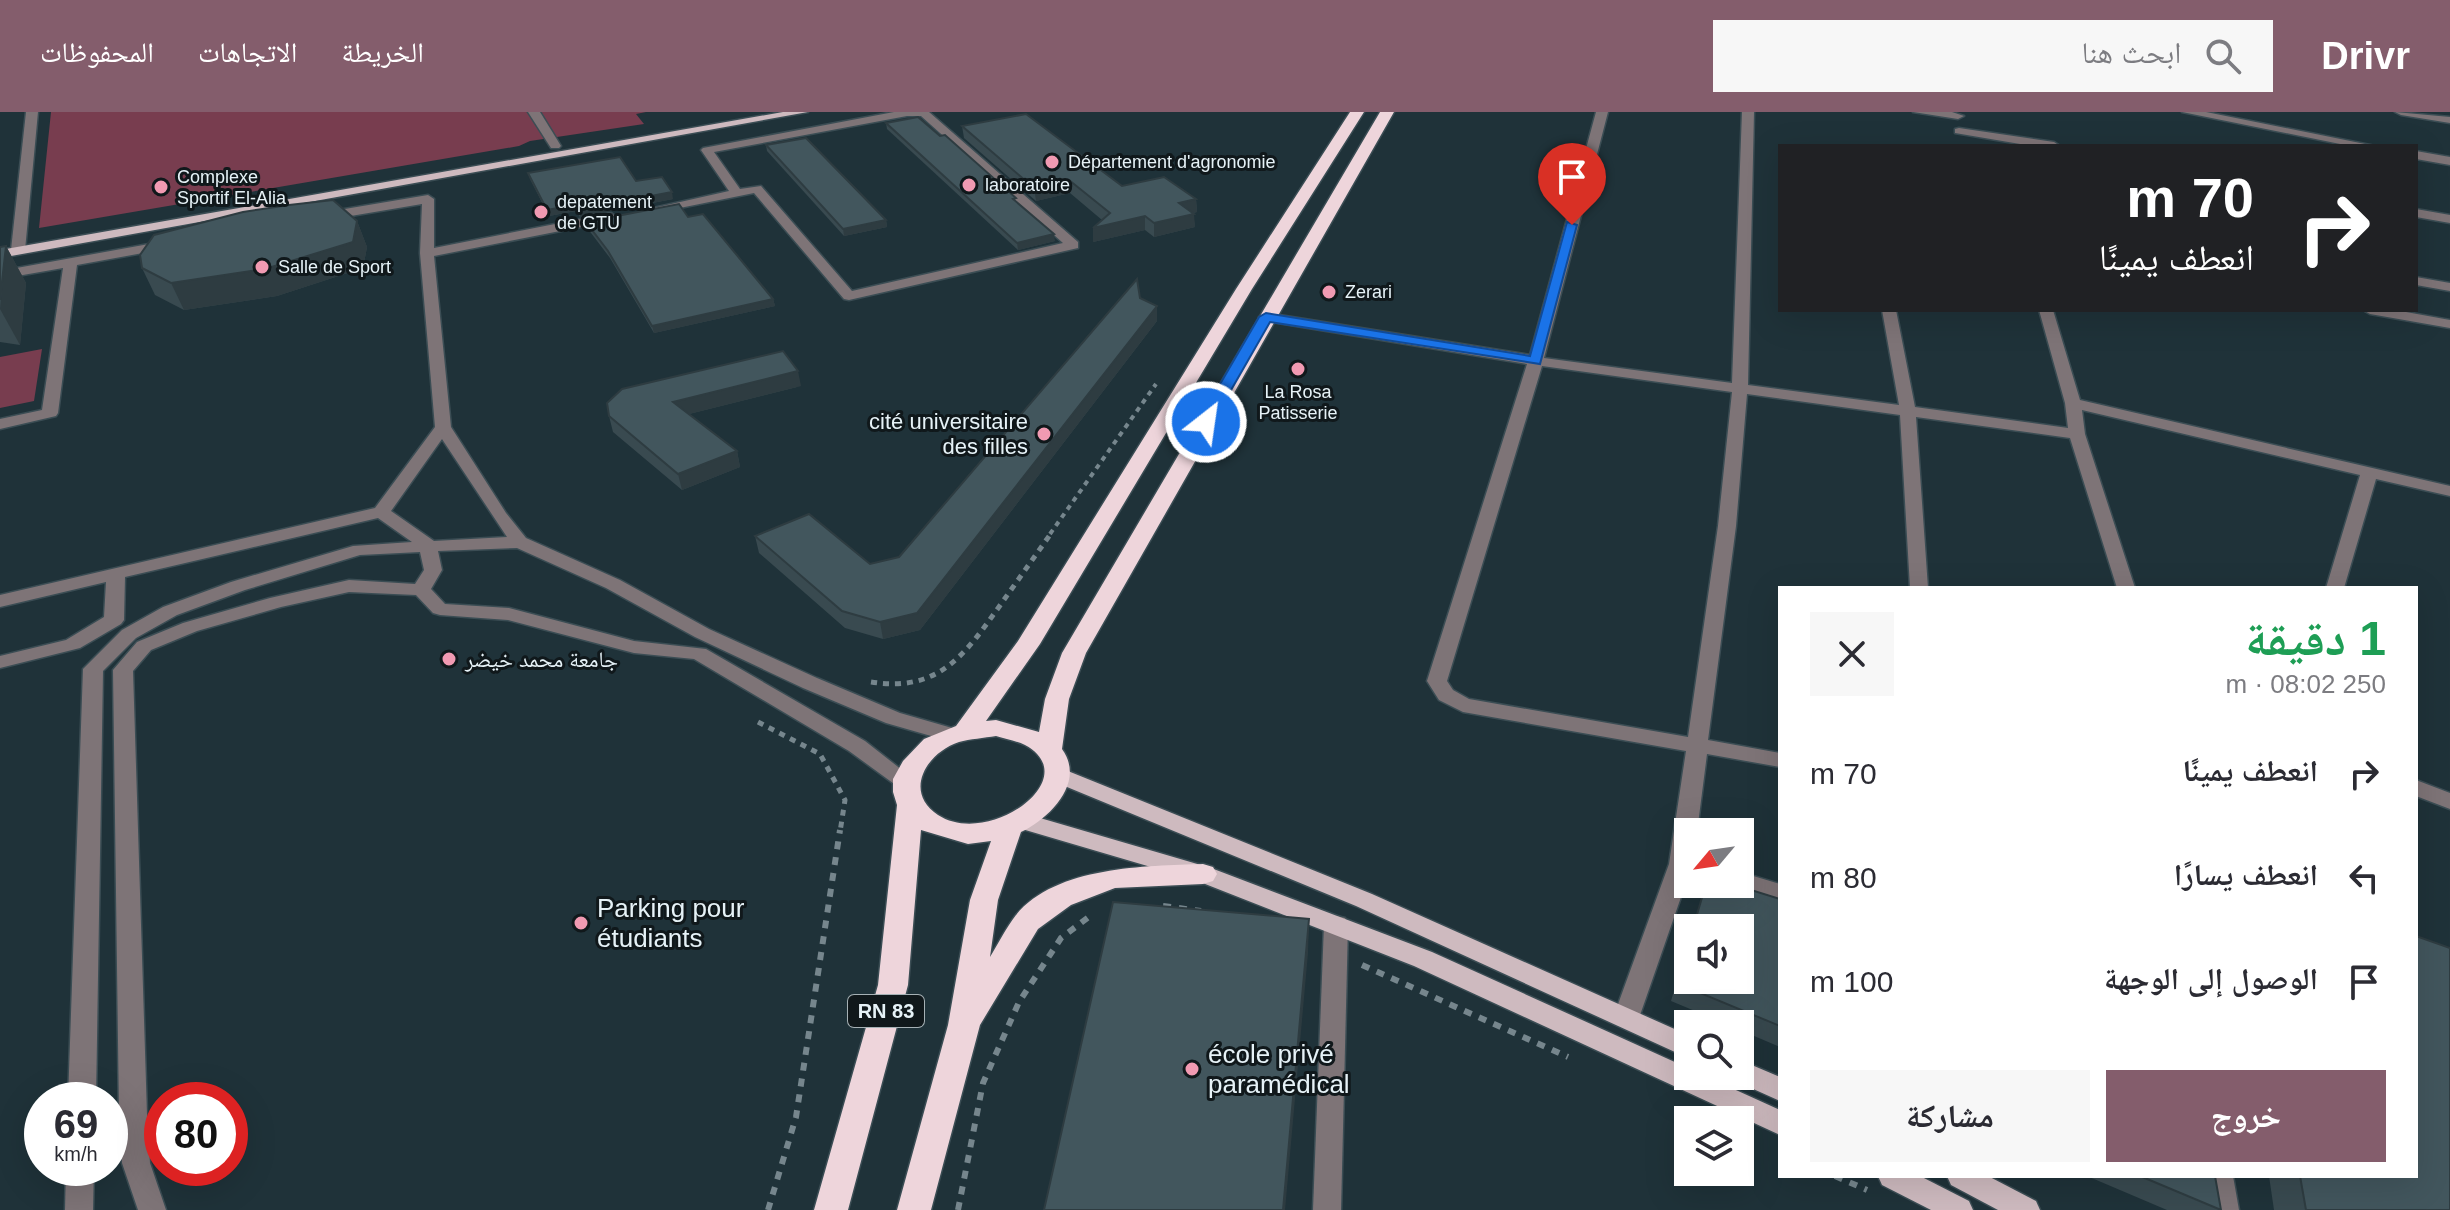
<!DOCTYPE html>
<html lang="ar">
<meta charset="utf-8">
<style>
body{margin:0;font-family:Helvetica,"Noto Naskh Arabic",sans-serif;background:#f7f7f7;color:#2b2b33;direction:rtl;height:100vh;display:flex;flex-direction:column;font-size:30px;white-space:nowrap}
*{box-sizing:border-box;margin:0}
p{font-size:26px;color:#7c7c81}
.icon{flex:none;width:44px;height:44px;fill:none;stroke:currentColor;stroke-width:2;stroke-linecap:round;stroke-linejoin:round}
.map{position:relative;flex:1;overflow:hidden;direction:ltr}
.side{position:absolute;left:1778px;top:474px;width:640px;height:592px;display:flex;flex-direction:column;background:#fff;border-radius:0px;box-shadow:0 8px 32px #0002;direction:rtl}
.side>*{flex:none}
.top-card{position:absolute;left:1778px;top:32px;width:640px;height:168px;border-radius:0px;box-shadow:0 8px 32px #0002;direction:rtl;background:#202124;color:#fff;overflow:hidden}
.needle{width:52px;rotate:241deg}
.fabs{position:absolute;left:1674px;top:706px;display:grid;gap:16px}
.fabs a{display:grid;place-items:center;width:80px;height:80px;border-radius:0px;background:#fff;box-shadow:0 8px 32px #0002;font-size:40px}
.speed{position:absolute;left:24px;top:970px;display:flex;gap:16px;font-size:40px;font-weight:700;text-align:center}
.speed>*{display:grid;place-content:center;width:104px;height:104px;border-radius:50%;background:#fff;box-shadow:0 8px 32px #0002;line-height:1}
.speed small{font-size:20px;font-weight:400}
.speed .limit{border:12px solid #d22;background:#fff;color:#111}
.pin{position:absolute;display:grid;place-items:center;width:68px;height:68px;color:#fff;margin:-82px -34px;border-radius:50% 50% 50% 0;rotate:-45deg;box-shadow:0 0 8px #0007}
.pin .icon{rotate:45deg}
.me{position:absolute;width:88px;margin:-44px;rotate:30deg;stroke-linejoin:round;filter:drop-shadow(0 0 6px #0008)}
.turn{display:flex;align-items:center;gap:28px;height:168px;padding:0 32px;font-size:36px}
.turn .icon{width:104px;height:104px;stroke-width:2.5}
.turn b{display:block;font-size:56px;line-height:68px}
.round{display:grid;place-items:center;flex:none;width:84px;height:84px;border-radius:0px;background:#f7f7f7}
.headline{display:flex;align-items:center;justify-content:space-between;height:136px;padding:0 32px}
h1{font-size:48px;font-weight:800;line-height:60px;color:#1e9e55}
.cta{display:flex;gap:16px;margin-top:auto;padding:16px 32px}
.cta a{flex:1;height:92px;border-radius:0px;background:#845d6c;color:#fff;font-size:32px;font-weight:800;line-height:92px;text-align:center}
.cta a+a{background:#f7f7f7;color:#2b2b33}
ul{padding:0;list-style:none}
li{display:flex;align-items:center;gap:24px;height:104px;padding:0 32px}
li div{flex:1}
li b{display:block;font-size:30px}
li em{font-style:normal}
header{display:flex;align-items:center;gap:48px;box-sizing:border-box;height:112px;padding:0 40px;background:#845d6c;color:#fff}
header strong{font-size:38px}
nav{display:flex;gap:44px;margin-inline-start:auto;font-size:28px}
.search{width:560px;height:72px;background:#f7f7f7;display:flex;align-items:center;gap:20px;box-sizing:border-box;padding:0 28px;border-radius:0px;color:#7c7c81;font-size:30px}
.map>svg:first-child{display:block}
</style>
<header>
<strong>Drivr</strong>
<div class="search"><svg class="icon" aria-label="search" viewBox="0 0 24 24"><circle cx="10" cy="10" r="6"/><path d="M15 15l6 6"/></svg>ابحث هنا</div>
<nav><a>الخريطة</a><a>الاتجاهات</a><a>المحفوظات</a></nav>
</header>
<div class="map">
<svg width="2450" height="1098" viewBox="0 0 2450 1098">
<rect width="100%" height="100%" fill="#1f3239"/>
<!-- green -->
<g fill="#783d4f">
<path d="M 51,0 L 646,0 L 636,2 L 644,12 L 530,29 L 519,34 L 39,116 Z"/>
<path d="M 42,237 L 34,289 L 0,296 L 0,245 Z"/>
</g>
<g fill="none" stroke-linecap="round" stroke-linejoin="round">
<!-- minor casing -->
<g stroke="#3b4d54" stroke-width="3">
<g id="minor">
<path d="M 26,0 L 38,0 L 25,138 L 18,142 L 11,138 Z"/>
<path d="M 528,0 L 540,0 L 561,34 L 559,36 L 551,36 Z"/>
<path d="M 894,0 L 929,0 L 1078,130 L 1078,136 L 849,188 L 844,187 L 754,81 L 655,101 L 649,97 L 729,79 L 701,38 L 703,36 ZM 907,4 L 921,4 L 1063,131 L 852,179 L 761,74 L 740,77 L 714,40 Z"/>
<path d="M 1596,0 L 1608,0 L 1544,246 L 1732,271 L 1742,0 L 1754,0 L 1748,273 L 1899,293 L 1882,198 L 1896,198 L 1915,295 L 2068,316 L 2065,291 L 2039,198 L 2053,198 L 2080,288 L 2450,374 L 2450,384 L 2376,367 L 2344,476 L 2326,476 L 2360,363 L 2082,298 L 2085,322 L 2135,476 L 2117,476 L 2070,326 L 1916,305 L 1928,476 L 1910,476 L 1900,303 L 1747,282 L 1736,414 L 1708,628 L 1780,641 L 1780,655 L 1707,642 L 1697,720 L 1688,720 L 1688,765 L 1639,906 L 1635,913 L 1626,916 L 1617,913 L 1613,906 L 1669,752 L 1686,639 L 1463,600 L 1439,588 L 1427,569 L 1527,252 L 1266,209 L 1259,205 L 1266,201 L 1530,243 ZM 1542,254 L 1732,280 L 1718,414 L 1688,625 L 1469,587 L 1453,578 L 1447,569 Z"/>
<path d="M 1913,0 L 1952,0 L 1964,4 L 1958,7 Z"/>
<path d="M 2182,0 L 2206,0 L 2375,34 L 2350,34 Z"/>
<path d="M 2395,0 L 2450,5 L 2450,11 L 2401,3 Z"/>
<path d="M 1959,16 L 2054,30 L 2060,34 L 2032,34 L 1955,21 L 1955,17 Z"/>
<path d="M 2416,39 L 2450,45 L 2450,53 L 2416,47 Z"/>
<path d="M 428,83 L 434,87 L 434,136 L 611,101 L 617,105 L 611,109 L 434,144 L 451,315 L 506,401 L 526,426 L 620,468 L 709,517 L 817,566 L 900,601 L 959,618 L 963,623 L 959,628 L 952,630 L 886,611 L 803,576 L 695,525 L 606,476 L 517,436 L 438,439 L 442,458 L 431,477 L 445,492 L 509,496 L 634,529 L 706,537 L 865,629 L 916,669 L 913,674 L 897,674 L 849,639 L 694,547 L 634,541 L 508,508 L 440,503 L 433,501 L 416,483 L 349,480 L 281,495 L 197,519 L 151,538 L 133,559 L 147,1003 L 150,1051 L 166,1098 L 138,1098 L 122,1051 L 119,1003 L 113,558 L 137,530 L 183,511 L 270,486 L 349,468 L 415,472 L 424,458 L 420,440 L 360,443 L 245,478 L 177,503 L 136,526 L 103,559 L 96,988 L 68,988 L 83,557 L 122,518 L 163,495 L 231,470 L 353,434 L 412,430 L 378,406 L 125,465 L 124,508 L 121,512 L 80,536 L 0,556 L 0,544 L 66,528 L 104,505 L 106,470 L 0,495 L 0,483 L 375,396 L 435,315 L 420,141 L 422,92 L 321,109 L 315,105 L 321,101 ZM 442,327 L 507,425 L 434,429 L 391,399 Z"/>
<path d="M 2416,97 L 2450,103 L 2450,111 L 2416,105 Z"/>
<path d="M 171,128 L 176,129 L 176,135 L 77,153 L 58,301 L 56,304 L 0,317 L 0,307 L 42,298 L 63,156 L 0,167 L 0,159 Z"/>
<path d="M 2416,165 L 2450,171 L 2450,179 L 2416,173 Z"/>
<path d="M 2363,198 L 2395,198 L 2450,208 L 2450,216 L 2370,202 Z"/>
<path d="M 2416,668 L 2450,681 L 2450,697 L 2416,684 Z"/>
<path d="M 1740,760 L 1780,772 L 1780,790 L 1732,775 L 1730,772 L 1740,772 Z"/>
<path d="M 1336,804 L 1345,806 L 1348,813 L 1341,1098 L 1313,1098 L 1324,813 L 1327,806 Z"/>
<path d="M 66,1056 L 94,1056 L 93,1098 L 65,1098 Z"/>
<path d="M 2205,1064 L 2233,1064 L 2239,1098 L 2211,1098 Z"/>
</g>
</g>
<!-- major casing -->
<g stroke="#3b4d54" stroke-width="3">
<g id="major">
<path d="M 783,0 L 808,0 L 0,146 L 0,138 Z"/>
<path d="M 1058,655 L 1372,782 L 1688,923 L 1688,946 L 1356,794 L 1050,668 L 1047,663 L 1050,658 Z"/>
<path d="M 1023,701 L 1211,756 L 1432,840 L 1688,956 L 1688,964 L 1705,964 L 1780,998 L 1780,1023 L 1414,854 L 1195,768 L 1015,715 L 1012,709 L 1015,703 Z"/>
<path d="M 1740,948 L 1780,965 L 1780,989 L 1731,967 L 1729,964 L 1740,964 Z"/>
<path d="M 1878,1064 L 1920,1064 L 1969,1089 L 1973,1098 L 1931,1098 L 1882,1073 Z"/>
<path d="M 1947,1064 L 1988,1064 L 2036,1089 L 2040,1098 L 1998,1098 L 1951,1073 Z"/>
</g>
</g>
<!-- highway casing -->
<g stroke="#3b4d54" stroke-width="3">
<path id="highway" d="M 1350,0 L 1364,0 L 1252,177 L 1040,532 L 986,609 L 996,608 L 1039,620 L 1045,587 L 1062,541 L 1380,0 L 1394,0 L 1086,541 L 1069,587 L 1062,637 C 1086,670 1050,706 1021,720 L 998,788 L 990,845 C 998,832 1006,816 1016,803 C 1056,754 1146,754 1203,752 L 1213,755 L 1217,762 L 1213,769 L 1203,772 L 1115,776 L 1071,793 L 1038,817 L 980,913 L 931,1098 L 897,1098 L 948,913 L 970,788 L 991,729 L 968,732 L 921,718 L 908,873 L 848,1098 L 814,1098 L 878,873 L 897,693 L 893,680 L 893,667 L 903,649 L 924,627 L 956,614 L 1018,529 L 1236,177 ZM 996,624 C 1005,627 1017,629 1025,633 C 1086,666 989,736 938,703 C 903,680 926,641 959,630 C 970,627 984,626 996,624 Z"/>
</g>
<!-- path-far2 -->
<path stroke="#76868d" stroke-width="4" stroke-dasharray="5 5" stroke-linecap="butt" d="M 1050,422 L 1156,272"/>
<!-- path-far1 -->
<g stroke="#76868d" stroke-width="5" stroke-dasharray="6 6" stroke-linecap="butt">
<path d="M 871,570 C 940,581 966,541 1001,492 C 1018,468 1035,444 1052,420"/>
<path d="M 758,610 L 820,642 L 845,688 L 840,720"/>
</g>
<!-- path -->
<g stroke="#76868d" stroke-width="6" stroke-dasharray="8 8" stroke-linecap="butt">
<path d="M 1163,794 L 1201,799"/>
<path d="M 1362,853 L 1568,945"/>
<path d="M 1835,1064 L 1867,1078"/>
<path d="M 768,1098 L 796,1005 L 840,718"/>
<path d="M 958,1098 L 983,971 L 1019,890 L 1061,826 L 1090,804"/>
</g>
<!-- minor -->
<use href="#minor" fill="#7e7477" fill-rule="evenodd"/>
<!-- major -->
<use href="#major" fill="#cebabf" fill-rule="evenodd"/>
<!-- highway -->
<use href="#highway" fill="#eed5db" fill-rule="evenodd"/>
</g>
<!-- wall -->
<g fill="#394a50">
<path d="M 886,11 L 1016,89 L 1055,129 L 1018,138 L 887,17 Z"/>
<path d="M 962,14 L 1122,74 L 1196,87 L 1197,100 L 1193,101 L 1195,115 L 1154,125 L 1145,118 L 1093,130 L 1102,108 L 1070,81 L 1036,89 L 964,26 Z"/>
<path d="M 766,33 L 886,108 L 887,115 L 844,124 L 767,39 Z"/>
<path d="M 528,61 L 636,69 L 673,87 L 580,105 L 576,99 L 549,104 L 530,67 Z"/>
<path d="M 688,105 L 773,187 L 775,194 L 654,221 L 610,146 L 588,117 L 586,110 Z"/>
<path d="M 357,109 L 367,135 L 363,156 L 277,184 L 184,198 L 155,183 L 142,156 Z"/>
<path d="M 6,134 L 26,171 L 20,233 L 0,230 L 0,135 Z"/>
<path d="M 1140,186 L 1157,194 L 1157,209 L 920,518 L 883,527 L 845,516 L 759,441 L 755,424 L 870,452 L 899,445 Z"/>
<path d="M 801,274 L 689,302 L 737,339 L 740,355 L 682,378 L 613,320 L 609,304 Z"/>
<path d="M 1780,787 L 1780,935 L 1740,918 L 1740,912 L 1726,912 L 1671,889 L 1688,831 Z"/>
<path d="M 2087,1064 L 2215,1064 L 2221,1098 L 2167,1098 Z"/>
<path d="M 2269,1064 L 2416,1064 L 2450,1098 L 2274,1098 Z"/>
</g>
<!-- shaded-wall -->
<g fill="#2e3c41">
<path d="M 1069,68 L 1070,81 L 1036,89 L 1034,76 Z"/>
<path d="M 672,80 L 673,87 L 580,105 L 578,98 Z"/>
<path d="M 1196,87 L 1197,100 L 1179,104 L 1179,91 Z"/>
<path d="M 574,93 L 576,99 L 549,104 L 547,98 Z"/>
<path d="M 1194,102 L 1195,115 L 1154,125 L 1154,111 Z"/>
<path d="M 1145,104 L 1145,118 L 1093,130 L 1093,116 Z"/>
<path d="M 886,108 L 887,115 L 844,124 L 843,117 Z"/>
<path d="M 357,109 L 367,135 L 363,156 L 277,184 L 184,198 L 171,171 Z"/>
<path d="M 1054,122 L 1055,129 L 1018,138 L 1017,131 Z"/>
<path d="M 6,134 L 26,171 L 20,233 L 0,197 Z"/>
<path d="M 773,187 L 775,194 L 654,221 L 652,214 Z"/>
<path d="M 1157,194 L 1157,209 L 920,518 L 883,527 L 880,510 Z"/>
<path d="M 798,259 L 801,274 L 677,305 L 673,290 Z"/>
<path d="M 737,339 L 740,355 L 682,378 L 678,362 Z"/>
<path d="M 1309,807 L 1308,841 L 1285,1098 L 1283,1098 Z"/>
</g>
<!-- building -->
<g fill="#42565d" stroke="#2e3c41" stroke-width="2">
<path d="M 1026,2 L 1122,74 L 1164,65 L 1196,87 L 1179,91 L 1194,102 L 1154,111 L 1145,104 L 1093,116 L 1110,101 L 1069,68 L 1034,76 L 962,14 Z"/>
<path d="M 918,5 L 940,24 L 945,23 L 1016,86 L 1013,87 L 1054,122 L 1017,131 L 886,11 Z"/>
<path d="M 806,26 L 886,108 L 843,117 L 766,33 Z"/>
<path d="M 620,45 L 636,69 L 662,65 L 672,80 L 578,98 L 574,93 L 547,98 L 528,61 Z"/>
<path d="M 333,88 L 357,109 L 353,130 L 265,157 L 171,171 L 142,156 L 140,143 L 154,123 L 243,100 L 289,93 Z"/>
<path d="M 679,92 L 688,105 L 703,102 L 773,187 L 652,214 L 608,139 L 586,110 Z"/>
<path d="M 6,134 L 0,188 L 0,135 Z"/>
<path d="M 1137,167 L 1140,186 L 1157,194 L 917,501 L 880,510 L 842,499 L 755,424 L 809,402 L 870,452 L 899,445 Z"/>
<path d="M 783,239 L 798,259 L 673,290 L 737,339 L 678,362 L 609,304 L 607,291 L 622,277 Z"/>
<path d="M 1706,772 L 1732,772 L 1780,787 L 1780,914 L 1676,871 L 1688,831 L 1688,868 L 1740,868 L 1740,816 L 1693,816 Z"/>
<path d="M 1113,790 L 1309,807 L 1283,1098 L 1044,1098 Z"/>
<path d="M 2416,824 L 2450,836 L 2450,1098 L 2306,1098 L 2300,1064 L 2416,1064 Z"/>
<path d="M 2140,1064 L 2215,1064 L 2221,1098 Z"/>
</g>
<!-- route -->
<path fill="#1a73e8" stroke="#114b97" stroke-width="2" d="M 1567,110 L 1577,113 L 1540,252 L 1270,210 L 1211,313 L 1206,314 L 1198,310 L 1259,205 L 1266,201 L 1530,244 Z"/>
<!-- markers -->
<g fill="#f19ab2" stroke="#10181b" stroke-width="3">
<circle cx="1052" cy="50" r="8"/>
<circle cx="969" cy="73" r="8"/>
<circle cx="161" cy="75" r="8"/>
<circle cx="541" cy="100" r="8"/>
<circle cx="262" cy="155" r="8"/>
<circle cx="1329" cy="180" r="8"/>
<circle cx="1298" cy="257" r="8"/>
<circle cx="1044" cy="322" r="8"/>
<circle cx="449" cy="547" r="8"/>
<circle cx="581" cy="811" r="8"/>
<circle cx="1192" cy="957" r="8"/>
</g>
<g text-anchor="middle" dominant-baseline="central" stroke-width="6" stroke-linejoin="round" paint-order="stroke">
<!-- far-poi labels -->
<g font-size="18" fill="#e6f2f7" stroke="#10181b" text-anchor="start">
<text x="1068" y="50">Département d'agronomie</text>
<text x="177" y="65">Complexe<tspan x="177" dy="21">Sportif El-Alia</tspan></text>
<text x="985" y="73">laboratoire</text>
<text x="557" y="90">depatement<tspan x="557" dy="21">de GTU</tspan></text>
<text x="278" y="155">Salle de Sport</text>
<text x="1345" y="180">Zerari</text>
<text x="1298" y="280" text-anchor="middle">La Rosa<tspan x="1298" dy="21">Patisserie</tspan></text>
</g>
<!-- shield labels -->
<rect fill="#10181b" stroke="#a6b1b5" stroke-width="2" x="848" y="883" width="76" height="32" rx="6"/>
<g font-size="20" font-weight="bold" fill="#e6f2f7">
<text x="886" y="899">RN 83</text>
</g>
<!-- poi labels -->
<g font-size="22" fill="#e6f2f7" stroke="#10181b" text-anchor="end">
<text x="1028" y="309">cité universitaire<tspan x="1028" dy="25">des filles</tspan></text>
<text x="465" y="547" text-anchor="start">جامعة محمد خيضر</text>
</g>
<!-- near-poi labels -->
<g font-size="26" fill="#e6f2f7" stroke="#10181b" text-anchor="start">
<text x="597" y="796">Parking pour<tspan x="597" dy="30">étudiants</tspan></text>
<text x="1208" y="942">école privé<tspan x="1208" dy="30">paramédical</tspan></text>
</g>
</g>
</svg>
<div class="fabs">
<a><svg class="needle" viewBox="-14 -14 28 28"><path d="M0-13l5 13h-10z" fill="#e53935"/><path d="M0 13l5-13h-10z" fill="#7c7c81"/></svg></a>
<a><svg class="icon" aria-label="sound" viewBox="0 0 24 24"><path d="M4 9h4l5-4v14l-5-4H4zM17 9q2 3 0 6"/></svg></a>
<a><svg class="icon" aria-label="search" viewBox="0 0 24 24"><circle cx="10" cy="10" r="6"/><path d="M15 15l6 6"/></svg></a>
<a><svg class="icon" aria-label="layers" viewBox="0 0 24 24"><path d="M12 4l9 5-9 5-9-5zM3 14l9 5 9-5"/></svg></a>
</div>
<div class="speed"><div>69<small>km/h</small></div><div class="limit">80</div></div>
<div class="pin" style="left:1572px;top:113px;background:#d93025"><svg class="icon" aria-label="arrive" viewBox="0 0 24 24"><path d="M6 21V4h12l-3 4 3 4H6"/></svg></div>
<svg class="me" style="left:1206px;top:310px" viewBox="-20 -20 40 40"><circle r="17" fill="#1a73e8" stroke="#fff" stroke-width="3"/><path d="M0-11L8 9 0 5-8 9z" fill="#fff"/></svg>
<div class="top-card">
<div class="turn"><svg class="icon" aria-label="right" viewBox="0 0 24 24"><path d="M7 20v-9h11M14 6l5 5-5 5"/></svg><div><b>70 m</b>انعطف يمينًا</div></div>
</div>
<section class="side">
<div class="headline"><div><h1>1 دقيقة</h1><p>250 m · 08:02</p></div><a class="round"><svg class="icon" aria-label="close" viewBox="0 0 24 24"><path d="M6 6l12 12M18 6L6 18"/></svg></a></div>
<ul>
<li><svg class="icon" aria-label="right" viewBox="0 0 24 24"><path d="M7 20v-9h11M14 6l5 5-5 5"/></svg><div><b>انعطف يمينًا</b></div><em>70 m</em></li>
<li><svg class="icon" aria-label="left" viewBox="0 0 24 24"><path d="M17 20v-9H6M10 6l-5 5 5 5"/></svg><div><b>انعطف يسارًا</b></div><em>80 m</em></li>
<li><svg class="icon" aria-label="arrive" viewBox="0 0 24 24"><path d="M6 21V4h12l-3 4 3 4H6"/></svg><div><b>الوصول إلى الوجهة</b></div><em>100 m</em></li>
</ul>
<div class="cta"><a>خروج</a><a>مشاركة</a></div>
</section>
</div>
